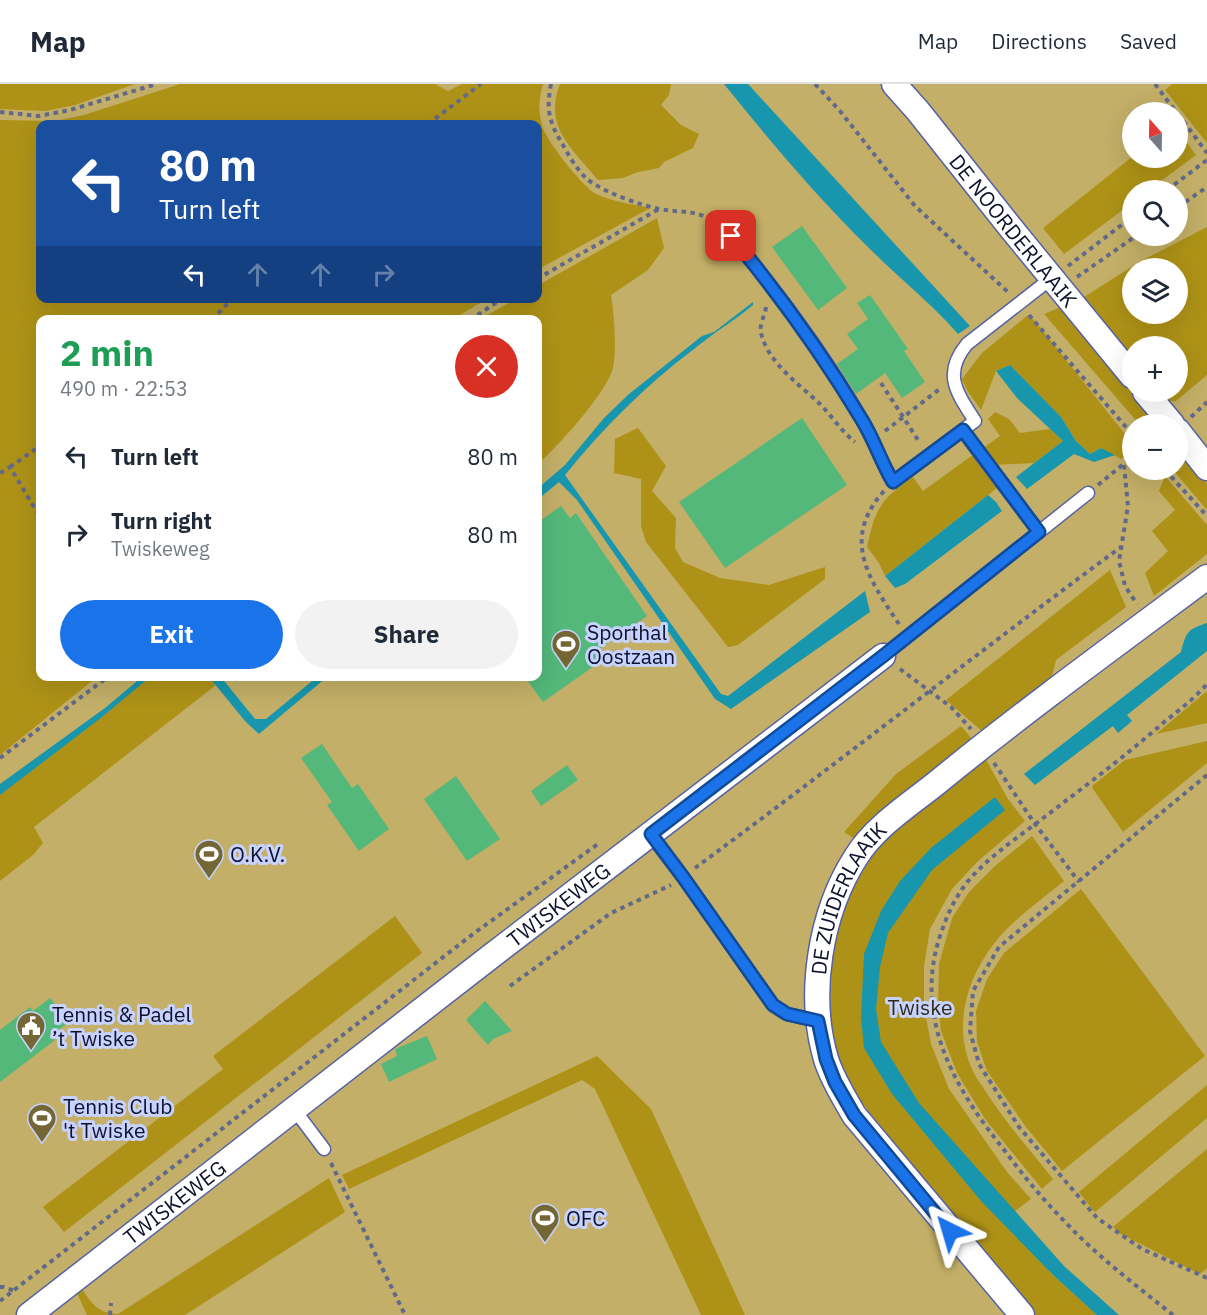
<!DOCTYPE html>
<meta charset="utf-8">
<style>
body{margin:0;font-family:"IBM Plex Sans",sans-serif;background:#f2f2f3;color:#1f2937;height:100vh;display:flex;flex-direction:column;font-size:22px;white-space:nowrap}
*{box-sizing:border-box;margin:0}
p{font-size:20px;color:#747a83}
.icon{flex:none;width:33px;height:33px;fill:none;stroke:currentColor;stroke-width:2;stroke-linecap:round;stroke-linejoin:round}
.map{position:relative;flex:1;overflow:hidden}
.sheet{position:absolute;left:36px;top:231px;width:506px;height:366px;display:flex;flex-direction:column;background:#fff;border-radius:12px;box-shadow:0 6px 24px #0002}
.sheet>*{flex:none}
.banner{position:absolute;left:36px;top:36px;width:506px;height:183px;border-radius:12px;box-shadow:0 6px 24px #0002;background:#1a4fa0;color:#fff;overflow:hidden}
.needle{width:39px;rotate:340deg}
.controls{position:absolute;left:1122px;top:18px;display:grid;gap:12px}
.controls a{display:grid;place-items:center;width:66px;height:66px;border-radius:50%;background:#fff;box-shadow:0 6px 24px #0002;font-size:30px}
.pin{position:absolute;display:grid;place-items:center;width:51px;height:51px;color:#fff;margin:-26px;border-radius:12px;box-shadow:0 3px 9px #0006}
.me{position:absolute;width:66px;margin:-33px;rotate:320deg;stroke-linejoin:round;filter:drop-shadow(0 0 4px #0008)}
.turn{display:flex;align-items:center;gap:21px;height:126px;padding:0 24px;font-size:27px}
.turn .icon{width:78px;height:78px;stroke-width:2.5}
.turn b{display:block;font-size:42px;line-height:51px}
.lanes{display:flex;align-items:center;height:57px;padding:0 24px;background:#0003;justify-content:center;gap:30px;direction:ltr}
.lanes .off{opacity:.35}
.round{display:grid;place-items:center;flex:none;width:63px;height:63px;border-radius:32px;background:#f2f2f3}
.head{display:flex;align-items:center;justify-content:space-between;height:102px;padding:0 24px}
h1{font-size:36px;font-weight:700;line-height:45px;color:#1e9e55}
.primary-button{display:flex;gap:12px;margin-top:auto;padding:12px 24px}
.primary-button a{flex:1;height:69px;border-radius:36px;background:#1a73e8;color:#fff;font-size:24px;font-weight:700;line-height:69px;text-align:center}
.primary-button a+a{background:#f2f2f3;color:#1f2937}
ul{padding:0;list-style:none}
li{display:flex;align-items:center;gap:18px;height:78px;padding:0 24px}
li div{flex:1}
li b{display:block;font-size:22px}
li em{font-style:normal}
header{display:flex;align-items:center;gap:36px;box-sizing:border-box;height:84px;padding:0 30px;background:#fff;border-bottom:2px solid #e0e1e3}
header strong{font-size:28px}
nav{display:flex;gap:33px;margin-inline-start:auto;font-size:21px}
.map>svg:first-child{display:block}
</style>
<header>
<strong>Map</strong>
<nav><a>Map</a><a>Directions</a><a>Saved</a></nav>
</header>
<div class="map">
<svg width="1207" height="1231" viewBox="0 0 1207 1231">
<rect width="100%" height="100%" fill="#c7d2fe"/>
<!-- green -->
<path fill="#c3af67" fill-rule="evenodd" d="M 0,0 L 1207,0 L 1207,1231 L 0,1231 ZM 1132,28 L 1178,28 L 1178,74 L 1132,74 ZM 40,40 L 537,40 L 537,214 L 40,214 ZM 1132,106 L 1178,106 L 1178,152 L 1132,152 ZM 1132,184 L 1178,184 L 1178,230 L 1132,230 ZM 40,236 L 537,236 L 537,592 L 40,592 ZM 1132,262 L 1178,262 L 1178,308 L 1132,308 ZM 1132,340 L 1178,340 L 1178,386 L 1132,386 Z"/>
<!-- forest -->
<g fill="#ae9217" fill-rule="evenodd">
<path d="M 0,0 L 135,0 L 75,21 L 45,27 L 0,25 Z"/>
<path d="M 180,0 L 435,0 L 448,7 L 462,0 L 543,0 C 539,13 538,28 542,41 C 545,56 583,103 596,110 C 613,118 633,120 650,124 L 537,186 L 537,40 L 40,40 L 40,214 L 487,215 L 453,235 L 40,236 L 40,592 L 97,593 L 0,671 L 0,36 L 55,37 L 84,31 Z"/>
<path d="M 560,0 L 671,0 L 669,11 L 661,21 L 681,41 L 699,50 L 693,64 L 664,78 L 659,84 L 638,88 L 623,94 L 598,96 C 573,65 543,43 560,0 Z"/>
<path d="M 1172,0 L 1207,0 L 1207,59 L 1165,6 Z"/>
<path d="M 1178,47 L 1196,71 L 1149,106 L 1132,106 L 1132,119 L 1064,170 L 1043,144 L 1132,73 L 1178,74 Z"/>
<path d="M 657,134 L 664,164 L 648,186 L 611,211 C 614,230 618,274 611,290 C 598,318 559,361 537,381 L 537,236 L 480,235 L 516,215 L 537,214 L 537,202 Z"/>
<path d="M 1207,143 L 1207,291 L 1176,317 L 1167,317 L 1158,308 L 1178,308 L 1178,262 L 1132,262 L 1132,277 L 1081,215 L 1139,178 ZM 1132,184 L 1178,184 L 1178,230 L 1132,230 Z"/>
<path d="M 1061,223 L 1158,340 L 1139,340 L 1044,230 Z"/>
<path d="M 1028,231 L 1035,237 L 1125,350 L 1131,368 L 1121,375 L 1101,364 L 1090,370 L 1076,357 L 1061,333 L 1010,281 L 996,287 L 981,326 L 967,306 L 962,295 L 982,269 Z"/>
<path d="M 995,328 L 1009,335 L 1020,349 L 1050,345 L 1063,357 L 1034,379 L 994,381 L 983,364 L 1000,352 L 988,335 Z"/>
<path d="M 638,344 L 666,382 L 652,407 L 676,434 L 675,464 L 683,478 L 720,494 L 769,501 L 825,483 L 825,495 L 738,561 L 728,563 L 646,458 L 641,442 L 641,395 L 614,389 L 615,355 Z"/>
<path d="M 1178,364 L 1207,400 L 1207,426 L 1173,386 L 1178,386 Z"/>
<path d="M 974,370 L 997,404 L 885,492 L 879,479 L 867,463 C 875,426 880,415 913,393 L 923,407 Z"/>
<path d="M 1165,392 L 1207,441 L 1207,470 L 1154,512 L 1145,489 L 1168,467 L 1152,447 L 1175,426 L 1159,407 Z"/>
<path d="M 1110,486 L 1126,523 L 1056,576 L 1052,592 L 983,648 L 946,616 Z"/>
<path d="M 148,593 L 209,593 L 216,601 L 34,743 L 43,759 L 33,771 L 0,797 L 0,710 Z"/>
<path d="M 1207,607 L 1207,639 L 1156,650 Z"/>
<path d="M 961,642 L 972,655 L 878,731 L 856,756 L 844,748 L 896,690 Z"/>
<path d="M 1207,657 L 1207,679 L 1123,748 L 1093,705 L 1092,702 L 1125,676 Z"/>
<path d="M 984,672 L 1008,715 L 1025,737 L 977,778 L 952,805 L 930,845 L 924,882 L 924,922 L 931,960 L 949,1005 L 1007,1088 L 1031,1115 L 1003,1136 L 1053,1191 L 1097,1231 L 1034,1231 L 967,1151 L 859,1015 L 840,987 L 830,948 L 832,873 L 846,816 L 884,752 Z"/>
<path d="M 1032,752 L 1064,797 C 1042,815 1010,838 993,861 C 966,896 953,943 972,985 C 975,993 982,1001 986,1008 C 1006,1039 1030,1066 1053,1095 L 1042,1105 L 985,1035 L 957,989 L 941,947 L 938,918 L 939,880 L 952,834 L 969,808 L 996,781 Z"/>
<path d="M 1081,805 L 1205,972 L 1062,1087 L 1026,1043 L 987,987 L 977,958 L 976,927 L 987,895 L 1004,869 Z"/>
<path d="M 395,832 L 422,869 L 64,1148 L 43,1123 L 223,985 L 213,972 Z"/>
<path d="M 597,972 L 651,1025 L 745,1231 L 701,1231 L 595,1005 L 582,996 L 349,1105 L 342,1091 Z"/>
<path d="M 1207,1001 L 1207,1034 L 1095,1128 L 1093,1126 L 1079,1108 Z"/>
<path d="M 1207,1065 L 1207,1184 L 1200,1190 L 1119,1149 L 1113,1143 Z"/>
<path d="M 329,1094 L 345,1128 L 185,1231 L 87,1231 L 77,1209 L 82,1205 C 93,1221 98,1229 118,1230 Z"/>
</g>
<!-- water -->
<g fill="#1796ad">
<path d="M 724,0 L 748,0 L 970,242 L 958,250 C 931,219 898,193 869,164 C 817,113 770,57 724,0 Z"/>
<path d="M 753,218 L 753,221 C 734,237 713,249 694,265 C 646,301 603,344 565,391 L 721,610 L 728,612 L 865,507 L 870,528 L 731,625 L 715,615 L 577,416 L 559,398 L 537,416 L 537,405 L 565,381 L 604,334 L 629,310 L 702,252 L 714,248 Z"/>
<path d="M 1010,281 L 1061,333 L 1076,357 L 1090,370 L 1101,364 L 1115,371 L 1094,378 L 1074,370 L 1027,405 L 1016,393 L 1063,357 L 1017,314 L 996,287 Z"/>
<path d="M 988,411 L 996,418 L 1002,427 L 905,500 L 895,504 L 885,492 Z"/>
<path d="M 1207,539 L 1207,567 L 1127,631 L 1132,637 L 1118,649 L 1113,642 L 1035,701 L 1024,690 L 1181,568 C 1186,548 1188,545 1207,539 Z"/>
<path d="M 142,593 L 150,593 L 102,633 L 0,711 L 0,700 L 105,624 Z"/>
<path d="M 209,593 L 221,593 L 255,635 L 266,635 L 317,593 L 327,593 L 259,650 L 245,637 Z"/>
<path d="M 995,713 L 1005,726 L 932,786 L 888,849 L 880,883 L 876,925 L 881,958 L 919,1019 L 1064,1182 L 1119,1231 L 1097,1231 L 1053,1191 L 981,1117 L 892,1010 L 864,964 L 861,934 L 864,870 L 881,827 L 900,797 L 931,764 Z"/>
</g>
<!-- building -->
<g fill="#53b87a">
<path d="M 802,142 L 847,204 L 818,226 L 772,163 Z"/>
<path d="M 870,211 L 908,265 L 904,267 L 925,298 L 902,314 L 885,289 L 856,310 L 837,280 L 858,265 L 847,250 L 868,235 L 857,219 Z"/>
<path d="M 802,334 L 847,401 L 725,484 L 679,418 Z"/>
<path d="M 561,422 L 570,434 L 576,429 L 647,532 L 598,566 L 604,575 L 543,618 L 524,592 L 537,592 L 537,439 Z"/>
<path d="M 322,660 L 352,704 L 358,700 L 389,745 L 359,767 L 327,721 L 332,718 L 301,674 Z"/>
<path d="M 567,681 L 578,696 L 541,722 L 531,707 Z"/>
<path d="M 456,692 L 500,755 L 467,777 L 424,715 Z"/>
<path d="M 50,914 L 69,938 L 52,951 L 55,956 L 0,998 L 0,946 L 30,923 L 33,927 Z"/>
<path d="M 485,917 L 512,947 L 493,955 L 488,961 L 466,936 Z"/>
<path d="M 427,952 L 437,975 L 389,998 L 381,980 L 397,972 L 395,965 Z"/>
</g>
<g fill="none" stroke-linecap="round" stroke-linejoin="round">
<!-- service casing -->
<g stroke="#5662a3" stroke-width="15">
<g id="service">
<path d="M 731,152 C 779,210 824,271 862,336 C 874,356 881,378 893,398 L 975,337 C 957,309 942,290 967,260 L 1053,193"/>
<path d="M 963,347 L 1039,448"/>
<path d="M 883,572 L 1088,409"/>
<path d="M 650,750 L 683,793 L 773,921 L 787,930 L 818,937"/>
<path d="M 294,1025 L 324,1065"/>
</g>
</g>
<!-- minor casing -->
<g stroke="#5662a3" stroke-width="27">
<g id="minor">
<path id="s1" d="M 894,0 L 918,27 L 1010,143 L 1132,292"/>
<path d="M 1145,308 L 1172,340"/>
<path d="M 1178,347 L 1207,384"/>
<path id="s2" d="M 29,1231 L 490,873 L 883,572"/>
<path id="s3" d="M 1022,1231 L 854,1031 C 844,1013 832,995 826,975 C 807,911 820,829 856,773 C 875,742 911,720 939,697 C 1026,626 1117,560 1207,493"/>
</g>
</g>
<!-- path -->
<g stroke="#62698b" stroke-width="4" stroke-dasharray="4.5 4.5" stroke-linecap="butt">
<path d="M 551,0 C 546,27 549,38 563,61 C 569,72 578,87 587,95 C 601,107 642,122 660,125 C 686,130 698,124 721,143"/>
<path d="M 815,0 L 840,27 L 915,122 L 1010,210"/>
<path d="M 1155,0 L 1176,28"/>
<path d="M 0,28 L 39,32 L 70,26 L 157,0"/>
<path d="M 1178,30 L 1207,69"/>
<path d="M 428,40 L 481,0"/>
<path d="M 1167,106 L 1207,76"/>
<path d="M 1178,123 L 1207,103"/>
<path d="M 1068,182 L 1132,133"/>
<path d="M 1077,193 L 1136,152"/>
<path d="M 537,195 L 659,125"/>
<path d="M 766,223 C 765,232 759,240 761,249 C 768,279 799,300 820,320 C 832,332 841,347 855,358"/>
<path d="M 1029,231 L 1132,350"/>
<path d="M 212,236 L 233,214"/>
<path d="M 470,236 L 503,214"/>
<path d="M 881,299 L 920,359"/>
<path d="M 1191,333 L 1207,318"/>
<path d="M 885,347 L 941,304"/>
<path d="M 1124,381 L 1128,422 L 1119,477 L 1125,502 L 1137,520"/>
<path d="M 10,383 L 40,362"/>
<path d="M 1165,386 L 1207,432"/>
<path d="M 0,389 L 10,383 L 40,433"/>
<path d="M 1098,401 L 1132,373"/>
<path d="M 884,407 C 841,455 868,494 899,540"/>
<path d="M 900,585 L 951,623 L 971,645"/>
<path d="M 0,674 L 109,592"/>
<path d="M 994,679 L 1035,740 L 1079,798"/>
<path d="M 1207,691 L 999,863 L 973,907 L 970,947 L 979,980 L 1019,1043 L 1097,1134 L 1142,1165 L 1207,1194"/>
<path d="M 695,784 C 838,679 977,569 1121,463"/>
<path d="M 510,902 L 611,829 L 671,801"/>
<path d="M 331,1079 L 405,1231"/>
<path d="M 0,1203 L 3,1203 L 15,1207"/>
<path d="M 0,1217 L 473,850 L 598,760"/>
<path d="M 110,1231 L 111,1219"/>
<path d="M 1173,1231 C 1138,1203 1101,1175 1070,1143 C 1046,1119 1025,1094 1005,1067 C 955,1005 913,934 940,852 C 947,831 955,813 969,796 C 989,773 1014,756 1038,738 C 1080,706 1123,674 1163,639 C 1178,627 1194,615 1207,600"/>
</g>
<!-- service -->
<use href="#service" stroke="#fff" stroke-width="12"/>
<!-- minor -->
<use href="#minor" stroke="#fff" stroke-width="24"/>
</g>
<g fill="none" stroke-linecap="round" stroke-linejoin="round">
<!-- route casing -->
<g stroke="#114b97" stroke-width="15">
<path id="route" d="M 731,152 C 779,210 823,271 862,336 C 874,355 881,378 893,398 L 963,346 L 1039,448 L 883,572 L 651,750 L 683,793 L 773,921 L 787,930 L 818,937 L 826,975 L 835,998 L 854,1031 L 950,1147"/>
</g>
<!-- route -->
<use href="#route" stroke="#1a73e8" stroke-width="10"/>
</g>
<!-- icons -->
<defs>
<g id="stadium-pin" transform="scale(1.5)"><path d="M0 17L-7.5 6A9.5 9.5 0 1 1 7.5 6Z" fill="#756735" stroke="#c7d2fe"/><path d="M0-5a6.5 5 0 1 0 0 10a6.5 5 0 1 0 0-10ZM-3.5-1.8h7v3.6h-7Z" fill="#fff"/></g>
<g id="civic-pin" transform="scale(1.5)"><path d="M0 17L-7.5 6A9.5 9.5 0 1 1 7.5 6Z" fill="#756735" stroke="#c7d2fe"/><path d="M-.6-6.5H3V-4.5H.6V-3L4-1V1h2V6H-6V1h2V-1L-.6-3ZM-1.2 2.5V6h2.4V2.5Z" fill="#fff"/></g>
</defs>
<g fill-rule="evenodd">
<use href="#stadium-pin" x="566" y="560"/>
<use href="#stadium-pin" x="209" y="770"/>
<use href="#civic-pin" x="31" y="942"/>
<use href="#stadium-pin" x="42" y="1034"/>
<use href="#stadium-pin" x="545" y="1134"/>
</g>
<g text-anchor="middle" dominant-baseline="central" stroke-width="6" stroke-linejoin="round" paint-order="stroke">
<!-- street labels -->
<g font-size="21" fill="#0d112b" stroke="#c7d2fe">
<text stroke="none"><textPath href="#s1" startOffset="189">DE NOORDERLAAIK</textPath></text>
<text stroke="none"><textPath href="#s3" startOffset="492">DE ZUIDERLAAIK</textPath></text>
<text stroke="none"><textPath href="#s2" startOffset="670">TWISKEWEG</textPath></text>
<text stroke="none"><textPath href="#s2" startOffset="184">TWISKEWEG</textPath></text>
</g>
<!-- poi labels -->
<g font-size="21" fill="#0d112b" stroke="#c7d2fe" text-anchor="start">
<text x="587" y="548">Sporthal<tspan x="587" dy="24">Oostzaan</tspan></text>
<text x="230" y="770">O.K.V.</text>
<text x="52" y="930">Tennis &amp; Padel<tspan x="52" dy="24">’t Twiske</tspan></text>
<text x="63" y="1022">Tennis Club<tspan x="63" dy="24">'t Twiske</tspan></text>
<text x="566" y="1134">OFC</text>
</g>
<!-- park labels -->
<g font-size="21" fill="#302b18" stroke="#c7d2fe">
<text x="920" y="923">Twiske</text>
</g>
</g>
</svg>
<div class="controls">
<a><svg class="needle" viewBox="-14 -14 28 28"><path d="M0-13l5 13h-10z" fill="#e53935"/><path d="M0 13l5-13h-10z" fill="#747a83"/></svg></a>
<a><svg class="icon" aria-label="search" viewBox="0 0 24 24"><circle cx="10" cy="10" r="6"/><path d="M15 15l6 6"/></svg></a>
<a><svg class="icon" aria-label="layers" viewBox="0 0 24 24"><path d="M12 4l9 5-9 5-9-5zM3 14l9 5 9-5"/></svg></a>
<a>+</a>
<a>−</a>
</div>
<div class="pin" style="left:731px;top:152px;background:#d93025"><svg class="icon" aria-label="arrive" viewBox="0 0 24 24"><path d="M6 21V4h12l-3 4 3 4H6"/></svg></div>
<svg class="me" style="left:950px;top:1147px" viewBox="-20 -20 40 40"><path d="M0-17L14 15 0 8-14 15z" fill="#1a73e8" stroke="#fff" stroke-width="4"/></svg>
<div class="banner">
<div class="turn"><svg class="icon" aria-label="left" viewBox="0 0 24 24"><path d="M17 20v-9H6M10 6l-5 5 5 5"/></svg><div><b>80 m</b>Turn left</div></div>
<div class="lanes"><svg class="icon" aria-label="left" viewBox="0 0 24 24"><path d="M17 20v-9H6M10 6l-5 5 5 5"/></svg><svg class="icon off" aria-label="ahead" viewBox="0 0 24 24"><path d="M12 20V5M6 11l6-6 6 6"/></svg><svg class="icon off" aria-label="ahead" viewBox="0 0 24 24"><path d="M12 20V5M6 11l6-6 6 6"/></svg><svg class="icon off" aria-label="right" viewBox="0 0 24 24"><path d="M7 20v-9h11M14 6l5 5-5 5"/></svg></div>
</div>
<section class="sheet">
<div class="head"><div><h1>2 min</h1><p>490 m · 22:53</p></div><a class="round" style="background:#d93025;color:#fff"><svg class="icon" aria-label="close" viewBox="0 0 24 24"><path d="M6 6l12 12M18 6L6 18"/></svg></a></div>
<ul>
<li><svg class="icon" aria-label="left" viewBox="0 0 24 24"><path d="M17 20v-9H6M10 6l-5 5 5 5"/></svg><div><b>Turn left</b></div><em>80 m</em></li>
<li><svg class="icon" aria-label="right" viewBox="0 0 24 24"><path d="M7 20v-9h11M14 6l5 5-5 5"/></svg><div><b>Turn right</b><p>Twiskeweg</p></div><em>80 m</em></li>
</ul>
<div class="primary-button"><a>Exit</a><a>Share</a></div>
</section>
</div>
